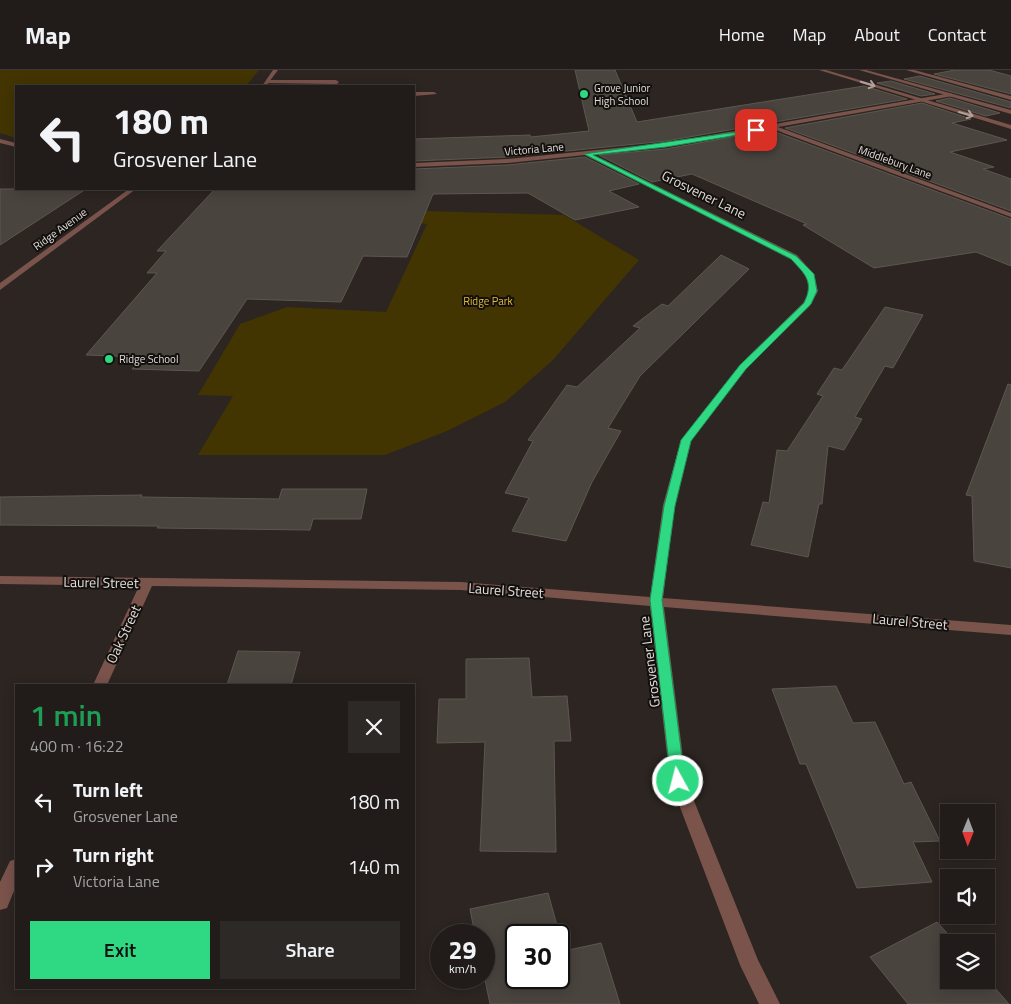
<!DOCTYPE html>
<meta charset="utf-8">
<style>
body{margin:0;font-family:"Titillium Web",sans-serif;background:#2d2926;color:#f1f3f6;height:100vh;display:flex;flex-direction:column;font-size:19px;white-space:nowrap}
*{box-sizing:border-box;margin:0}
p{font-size:16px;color:#a2a1a2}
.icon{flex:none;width:28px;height:28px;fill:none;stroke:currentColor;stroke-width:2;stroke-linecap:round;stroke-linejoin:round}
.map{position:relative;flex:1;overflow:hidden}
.drawer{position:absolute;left:15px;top:614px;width:400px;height:305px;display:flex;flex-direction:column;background:#211c19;border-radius:0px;box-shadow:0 2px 12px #0003,0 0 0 1px #3e3a38}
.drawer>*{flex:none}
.top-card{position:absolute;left:15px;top:15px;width:400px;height:105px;border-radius:0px;box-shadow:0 2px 12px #0003,0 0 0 1px #3e3a38;background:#211c19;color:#f1f3f6;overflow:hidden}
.needle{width:32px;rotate:181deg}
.buttons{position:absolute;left:940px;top:734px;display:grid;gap:10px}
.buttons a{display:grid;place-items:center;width:55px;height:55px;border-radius:0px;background:#211c19;box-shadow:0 2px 12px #0003,0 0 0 1px #3e3a38;font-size:25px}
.speed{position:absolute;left:430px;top:854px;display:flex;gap:10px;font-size:25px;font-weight:700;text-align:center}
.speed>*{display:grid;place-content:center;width:65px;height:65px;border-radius:50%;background:#211c19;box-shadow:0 2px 12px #0003,0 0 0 1px #3e3a38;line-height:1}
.speed small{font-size:12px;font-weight:400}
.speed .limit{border:2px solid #111;border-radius:8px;background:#fff;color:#111}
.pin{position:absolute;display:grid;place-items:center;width:42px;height:42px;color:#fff;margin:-21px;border-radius:10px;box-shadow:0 2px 8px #0006}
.me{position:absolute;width:55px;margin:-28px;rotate:353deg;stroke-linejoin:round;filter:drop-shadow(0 0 4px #0008)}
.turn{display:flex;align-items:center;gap:18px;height:105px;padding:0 15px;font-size:22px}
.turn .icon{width:65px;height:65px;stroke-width:2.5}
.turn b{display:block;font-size:35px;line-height:42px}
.round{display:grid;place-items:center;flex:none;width:52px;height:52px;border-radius:0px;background:#2d2926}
.summary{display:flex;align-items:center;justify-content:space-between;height:85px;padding:0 15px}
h1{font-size:30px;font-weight:600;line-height:38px;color:#1e9e55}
.primary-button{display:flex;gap:10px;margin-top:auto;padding:10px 15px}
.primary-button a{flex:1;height:58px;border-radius:0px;background:#2fd883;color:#111;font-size:20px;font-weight:600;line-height:58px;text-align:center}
.primary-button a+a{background:#2d2926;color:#f1f3f6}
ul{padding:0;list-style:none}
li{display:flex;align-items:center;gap:15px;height:65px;padding:0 15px}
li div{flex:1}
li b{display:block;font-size:19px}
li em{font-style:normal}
header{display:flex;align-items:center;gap:30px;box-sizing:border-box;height:70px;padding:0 25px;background:#211c19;border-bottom:1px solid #3e3a38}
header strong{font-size:24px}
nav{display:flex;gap:28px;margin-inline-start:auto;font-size:18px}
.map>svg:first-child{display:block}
</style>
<header>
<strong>Map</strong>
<nav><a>Home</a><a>Map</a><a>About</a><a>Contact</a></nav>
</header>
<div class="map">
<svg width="1011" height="934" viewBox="0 0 1011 934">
<rect width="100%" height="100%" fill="#2c2521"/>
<!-- green -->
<g fill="#433502">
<path d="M 0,0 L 259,0 L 246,16 L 16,16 L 16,68 L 0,63 Z"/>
<path d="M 325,138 L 564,145 L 639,190 L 553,290 L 505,332 L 447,361 L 385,385 L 198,385 L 233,326 L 198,325 L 240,254 L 287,237 L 386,242 L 427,154 L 318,146 Z"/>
</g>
<!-- building -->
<g fill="#49443e" stroke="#5d5751" fill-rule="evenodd">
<path d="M 575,0 L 615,0 L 637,52 L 864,16 L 907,29 L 666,71 L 507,87 L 414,91 L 414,69 L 530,65 L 531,67 L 589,61 Z"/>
<path d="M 955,0 L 989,0 L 1011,6 L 1011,24 L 934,4 Z"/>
<path d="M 920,6 L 1011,32 L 1011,38 L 904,9 Z"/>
<path d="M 891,11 L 935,24 L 921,26 L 877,13 Z"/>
<path d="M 950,28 L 1000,43 L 986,46 L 936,31 Z"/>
<path d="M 922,33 L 971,49 L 952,53 L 1007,70 L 950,82 L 994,97 L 983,99 L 1011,109 L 1011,141 L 785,58 Z"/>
<path d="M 770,60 L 1011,149 L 1011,196 L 976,182 L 874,198 L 803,155 L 807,154 L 692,104 L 652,112 L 599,85 L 666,79 Z"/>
<path d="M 585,87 L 639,114 L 609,121 L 639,137 L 575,150 L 528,123 L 433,124 L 407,187 L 363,186 L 341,232 L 247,229 L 199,301 L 132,299 L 142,287 L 86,285 L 157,203 L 147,203 L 166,181 L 157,181 L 215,119 L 414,119 L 414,99 L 507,95 Z"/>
<path d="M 0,119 L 86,119 L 0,175 Z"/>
<path d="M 721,185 L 749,199 L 640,306 L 608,358 L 621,361 L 592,412 L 566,471 L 512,461 L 529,428 L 505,423 L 533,371 L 528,370 L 567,315 L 577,317 L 640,258 L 633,256 L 662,234 L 668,236 Z"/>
<path d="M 885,237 L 923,245 L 893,298 L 885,296 L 855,347 L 862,349 L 844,380 L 828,376 L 822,434 L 819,434 L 808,487 L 751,475 L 763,432 L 769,433 L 777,380 L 787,381 L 823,326 L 817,324 L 834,298 L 842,300 Z"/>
<path d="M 1008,314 L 1011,315 L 1011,498 L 974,491 L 972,426 L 966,425 Z"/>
<path d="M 282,419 L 367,419 L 361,449 L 313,449 L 310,460 L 157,458 L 159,456 L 0,455 L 0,427 L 142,425 L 141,427 L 279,429 Z"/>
<path d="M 238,581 L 300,582 L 291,615 L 227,615 Z"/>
<path d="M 529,588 L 532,627 L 567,626 L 571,671 L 554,671 L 556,782 L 480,781 L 485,672 L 437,673 L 439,629 L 466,629 L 466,589 Z"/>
<path d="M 836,616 L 853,653 L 875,652 L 904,714 L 911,712 L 940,771 L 913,772 L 932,812 L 857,818 L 806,694 L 800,694 L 772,619 Z"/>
<path d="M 548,823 L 564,881 L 601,873 L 620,934 L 490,934 L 484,905 L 484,865 L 475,865 L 470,839 ZM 516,865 L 559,865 L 559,908 L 516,908 Z"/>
<path d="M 937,852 L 955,872 L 949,872 L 949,910 L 986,908 L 1009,934 L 908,934 L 870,887 Z"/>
</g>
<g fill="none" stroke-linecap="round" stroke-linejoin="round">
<!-- service -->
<g fill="#7a534b" fill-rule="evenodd">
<path d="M 906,0 L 914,0 L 1011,26 L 1011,30 Z"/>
<path d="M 267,10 L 336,10 L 339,12 L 335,16 L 331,16 L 332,14 L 265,13 Z"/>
<path d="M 414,22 L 434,22 L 437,24 L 414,26 Z"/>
</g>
<!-- minor -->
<g fill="#7a534b" fill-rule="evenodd">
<path d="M 273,0 L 278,0 L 266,16 L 262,16 Z"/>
<path d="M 951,23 L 953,26 L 778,57 L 1011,143 L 1011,147 L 770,58 L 666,77 L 592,84 L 797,185 L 814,204 L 818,221 L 810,236 L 746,299 L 691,370 L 675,435 L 663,528 L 1011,555 L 1011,565 L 664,537 L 686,711 L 758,890 L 780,934 L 759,934 L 740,895 L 670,711 L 650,536 L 461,520 L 152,516 L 107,615 L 93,615 L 139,516 L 0,514 L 0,506 L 461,512 L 650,527 L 663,435 L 681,370 L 740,295 L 803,233 L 810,221 L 806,205 L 791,189 L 585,85 L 507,93 L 414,97 L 414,93 L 507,89 L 666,73 Z"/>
<path d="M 0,69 L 16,73 L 16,77 L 0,73 Z"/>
<path d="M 129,119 L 136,119 L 0,220 L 0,213 Z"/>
<path d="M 16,789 L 16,816 L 7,838 L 0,840 L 0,812 L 10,791 Z"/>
</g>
<!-- tertiary -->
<g fill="#7a534b" fill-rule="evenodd">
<path d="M 819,0 L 826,0 L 1011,55 L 1011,59 Z"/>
<path d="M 859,0 L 866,0 L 1011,40 L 1011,44 Z"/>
</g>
</g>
<!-- one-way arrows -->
<defs><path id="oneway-shaft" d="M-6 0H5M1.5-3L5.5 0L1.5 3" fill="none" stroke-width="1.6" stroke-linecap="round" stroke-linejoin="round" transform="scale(1.25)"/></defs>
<g stroke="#b39f9a">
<use href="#oneway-shaft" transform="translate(868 14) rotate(17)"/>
<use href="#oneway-shaft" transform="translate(966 44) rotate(16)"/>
</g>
<!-- route -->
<path fill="#2fd883" stroke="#1f8c55" d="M 757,59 L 756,62 L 666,77 L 593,85 L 796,186 L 814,204 L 817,221 L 811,234 L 746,299 L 691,371 L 675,436 L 662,530 L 685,711 L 683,716 L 678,717 L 673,716 L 671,711 L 650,530 L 664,436 L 681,370 L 740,295 L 804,233 C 814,212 806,205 791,189 L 584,84 Z"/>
<!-- markers -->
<g fill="#2fd883" stroke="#120f0d" stroke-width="2">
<circle cx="584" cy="24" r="5"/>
<circle cx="109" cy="289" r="5"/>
</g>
<g text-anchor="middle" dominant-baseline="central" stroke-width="4" stroke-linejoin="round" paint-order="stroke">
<!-- far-poi labels -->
<g font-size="11" fill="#e2ddda" stroke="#120f0d" text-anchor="start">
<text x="594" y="18">Grove Junior<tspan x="594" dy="13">High School</tspan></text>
<text x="119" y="289">Ridge School</text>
</g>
<!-- far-street labels -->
<g font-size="11" fill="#e2ddda" stroke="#120f0d">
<text transform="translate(534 79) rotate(-5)">Victoria Lane</text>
<text transform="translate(895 92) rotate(20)">Middlebury Lane</text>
<text transform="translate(60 159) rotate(-36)">Ridge Avenue</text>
</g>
<!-- far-park labels -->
<g font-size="11" fill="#e2bd33" stroke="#120f0d">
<text x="488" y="231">Ridge Park</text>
</g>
<!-- street labels -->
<g font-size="14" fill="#e2ddda" stroke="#120f0d">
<text transform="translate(704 124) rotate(26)">Grosvener Lane</text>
<text transform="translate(101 512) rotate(1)">Laurel Street</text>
<text transform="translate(506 520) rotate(4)">Laurel Street</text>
<text transform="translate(910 551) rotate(5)">Laurel Street</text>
<text transform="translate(123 564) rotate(-65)">Oak Street</text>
<text transform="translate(649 592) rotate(-97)">Grosvener Lane</text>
</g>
</g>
</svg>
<div class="buttons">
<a><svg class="needle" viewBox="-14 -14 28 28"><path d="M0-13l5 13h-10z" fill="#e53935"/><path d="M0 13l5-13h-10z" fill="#a2a1a2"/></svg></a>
<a><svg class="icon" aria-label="sound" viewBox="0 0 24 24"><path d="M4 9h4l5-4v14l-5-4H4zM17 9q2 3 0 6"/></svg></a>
<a><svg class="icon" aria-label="layers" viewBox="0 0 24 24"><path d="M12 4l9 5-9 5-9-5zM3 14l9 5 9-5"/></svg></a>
</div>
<div class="speed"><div>29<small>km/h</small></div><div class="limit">30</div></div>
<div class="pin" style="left:756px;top:60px;background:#d93025"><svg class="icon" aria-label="arrive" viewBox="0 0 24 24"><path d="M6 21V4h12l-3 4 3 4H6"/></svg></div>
<svg class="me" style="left:678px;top:711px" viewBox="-20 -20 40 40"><circle r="17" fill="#2fd883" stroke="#fff" stroke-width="3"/><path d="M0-11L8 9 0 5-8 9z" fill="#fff"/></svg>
<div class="top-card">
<div class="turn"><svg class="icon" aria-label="left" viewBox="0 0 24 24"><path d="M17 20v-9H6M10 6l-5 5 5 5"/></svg><div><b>180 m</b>Grosvener Lane</div></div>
</div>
<section class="drawer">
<div class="summary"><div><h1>1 min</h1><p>400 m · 16:22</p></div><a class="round"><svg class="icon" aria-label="close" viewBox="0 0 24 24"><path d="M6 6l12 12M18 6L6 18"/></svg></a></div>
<ul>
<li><svg class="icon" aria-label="left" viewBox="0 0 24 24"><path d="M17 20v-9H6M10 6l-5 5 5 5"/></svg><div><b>Turn left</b><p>Grosvener Lane</p></div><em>180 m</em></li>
<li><svg class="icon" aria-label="right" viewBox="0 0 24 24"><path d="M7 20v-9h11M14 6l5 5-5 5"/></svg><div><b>Turn right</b><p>Victoria Lane</p></div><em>140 m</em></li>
</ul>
<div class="primary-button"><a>Exit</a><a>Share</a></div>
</section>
</div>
